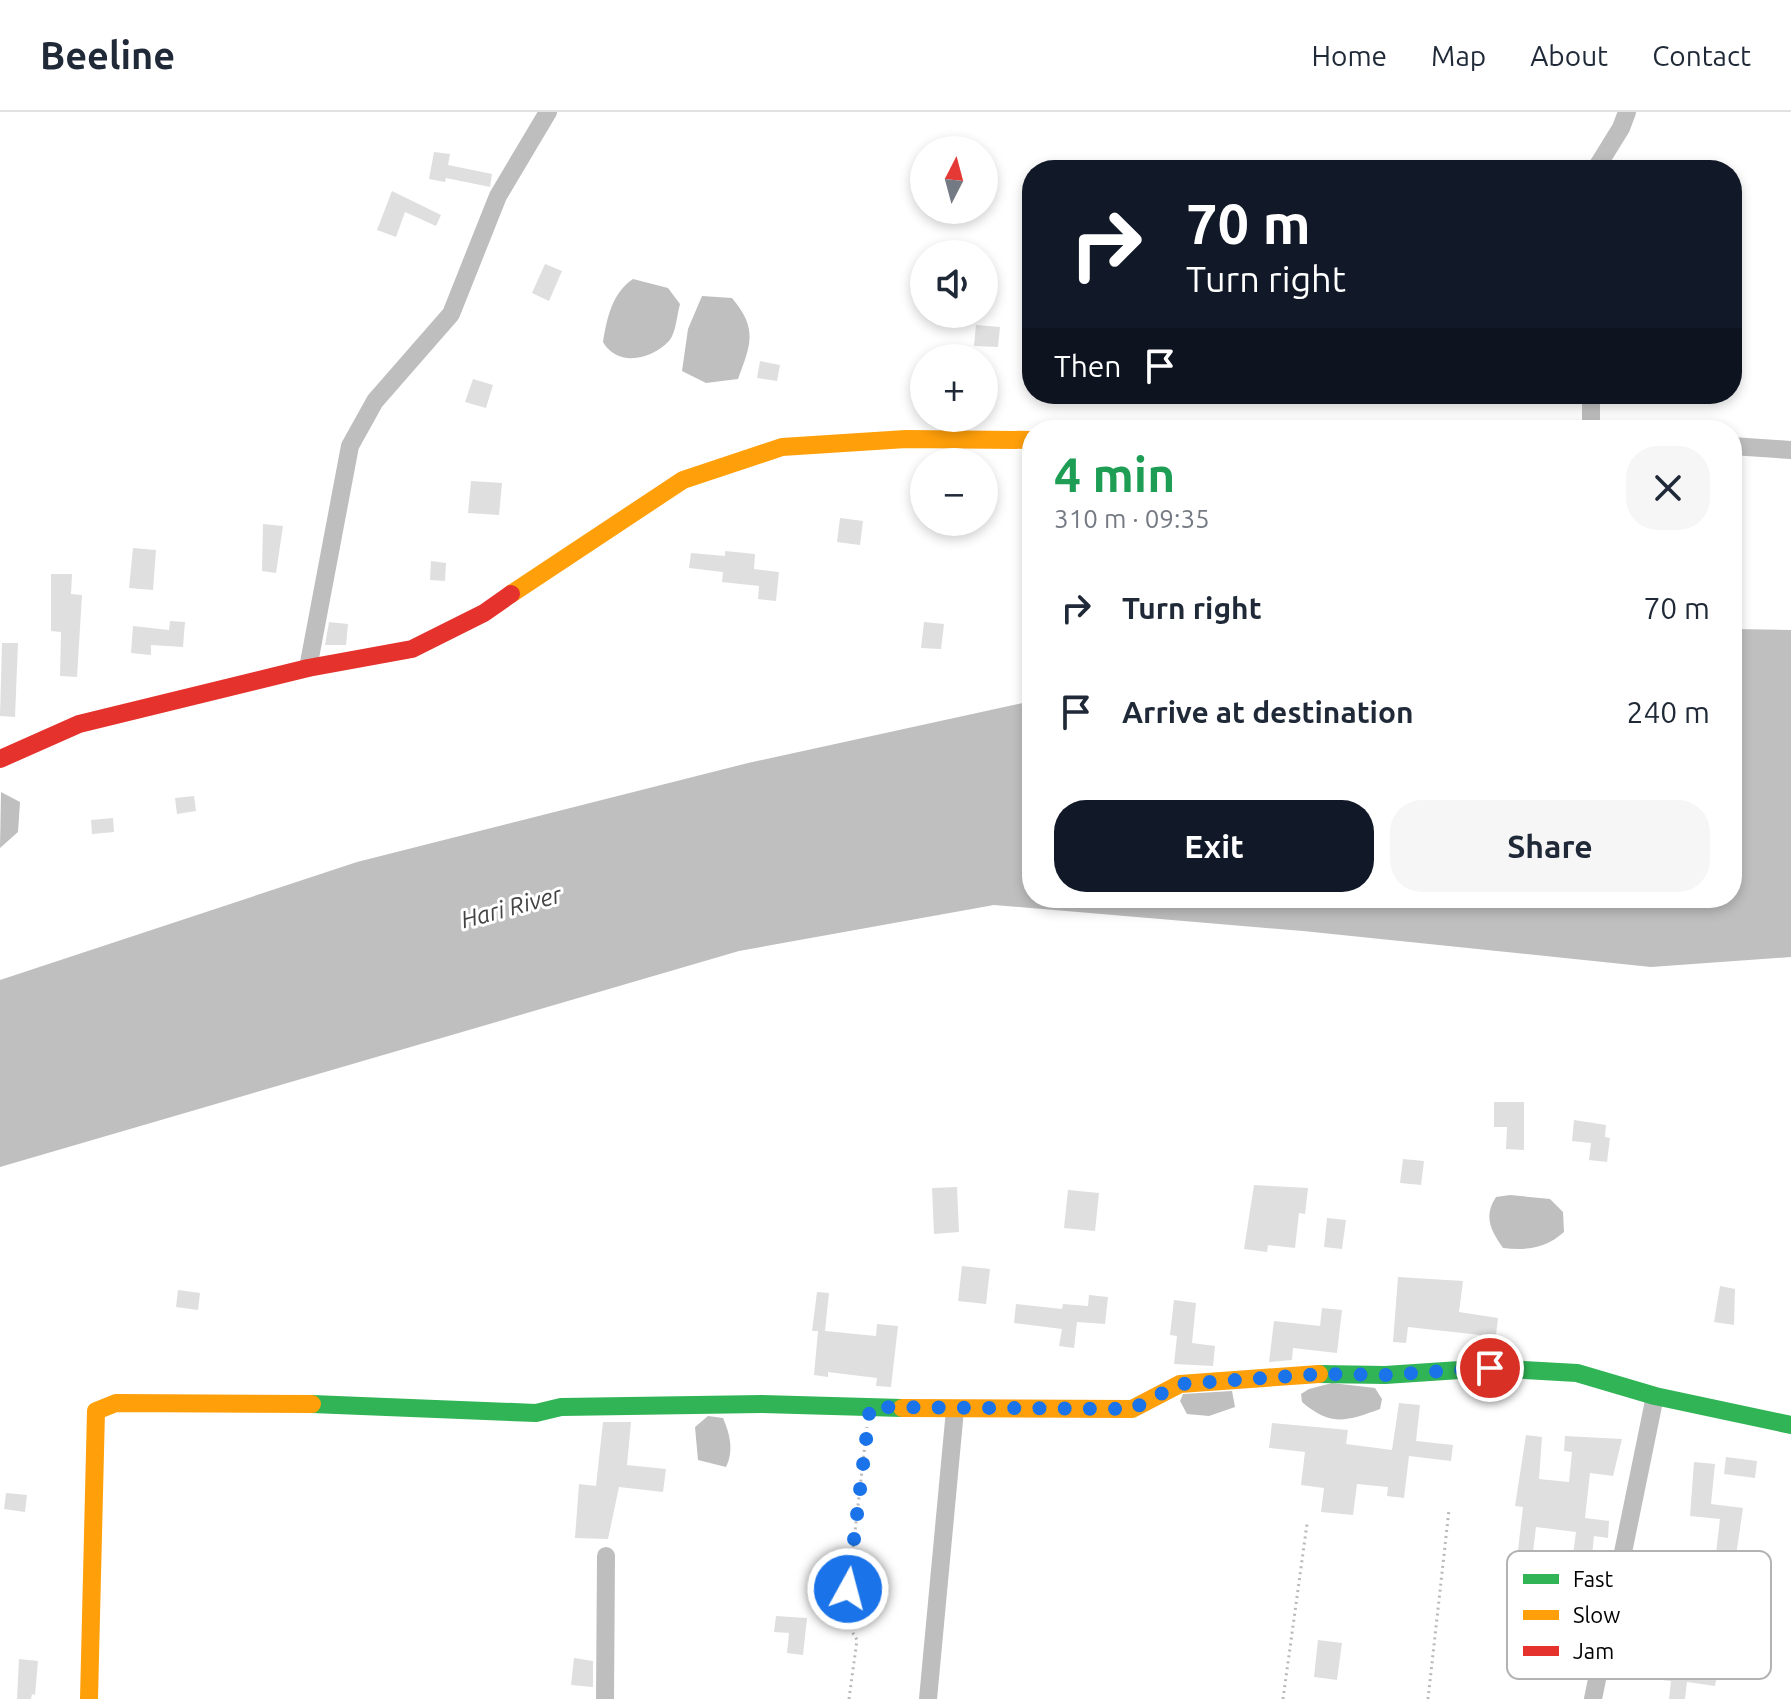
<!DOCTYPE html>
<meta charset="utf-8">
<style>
body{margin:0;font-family:Ubuntu,sans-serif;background:#f6f6f7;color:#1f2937;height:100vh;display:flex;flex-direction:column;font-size:30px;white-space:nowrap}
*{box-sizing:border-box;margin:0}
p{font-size:26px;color:#747a83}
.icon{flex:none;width:44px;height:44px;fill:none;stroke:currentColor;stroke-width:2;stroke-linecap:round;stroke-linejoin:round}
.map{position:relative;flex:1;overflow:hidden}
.side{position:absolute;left:1022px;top:308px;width:720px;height:488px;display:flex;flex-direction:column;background:#fff;border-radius:32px;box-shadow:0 4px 12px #0003}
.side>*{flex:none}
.top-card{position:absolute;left:1022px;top:48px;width:720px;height:244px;border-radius:32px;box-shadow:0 4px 12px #0003;background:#111827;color:#fff;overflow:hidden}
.needle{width:52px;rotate:6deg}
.fabs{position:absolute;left:910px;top:24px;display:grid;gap:16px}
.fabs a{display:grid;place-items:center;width:88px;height:88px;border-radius:50%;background:#fff;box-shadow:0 4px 12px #0003;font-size:40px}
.pin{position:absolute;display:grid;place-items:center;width:68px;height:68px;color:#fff;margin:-34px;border:4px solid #fff;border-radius:50%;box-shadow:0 2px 8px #0007}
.me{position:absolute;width:88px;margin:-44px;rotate:7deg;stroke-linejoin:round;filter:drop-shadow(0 0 6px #0008)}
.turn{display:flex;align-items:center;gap:28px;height:168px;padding:0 32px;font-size:36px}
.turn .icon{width:104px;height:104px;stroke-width:2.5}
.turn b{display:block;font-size:56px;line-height:68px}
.then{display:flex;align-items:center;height:76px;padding:0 32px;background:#0003;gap:16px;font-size:30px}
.round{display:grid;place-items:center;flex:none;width:84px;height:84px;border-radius:32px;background:#f6f6f7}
.head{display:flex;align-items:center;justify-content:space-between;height:136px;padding:0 32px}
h1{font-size:48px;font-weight:700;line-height:60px;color:#1e9e55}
.cta{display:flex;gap:16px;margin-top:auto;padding:16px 32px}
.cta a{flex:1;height:92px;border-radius:32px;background:#111827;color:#fff;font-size:32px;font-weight:700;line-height:92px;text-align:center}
.cta a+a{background:#f6f6f7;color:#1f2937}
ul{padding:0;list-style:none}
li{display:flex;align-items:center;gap:24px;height:104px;padding:0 32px}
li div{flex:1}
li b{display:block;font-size:30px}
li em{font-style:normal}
header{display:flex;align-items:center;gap:48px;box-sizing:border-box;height:112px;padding:0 40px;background:#fff;border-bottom:2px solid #e0e1e3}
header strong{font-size:38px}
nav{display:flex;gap:44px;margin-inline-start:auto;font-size:28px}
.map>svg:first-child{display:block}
</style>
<header>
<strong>Beeline</strong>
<nav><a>Home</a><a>Map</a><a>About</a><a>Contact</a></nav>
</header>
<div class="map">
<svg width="1791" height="1587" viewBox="0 0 1791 1587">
<rect width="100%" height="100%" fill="#fff"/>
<!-- water -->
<g fill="#bfbfbf">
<path d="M 633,167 L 668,176 L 680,192 C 677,202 676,221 669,229 C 651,248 617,255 603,230 C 607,206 612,181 633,167 Z"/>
<path d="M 702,184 L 732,186 C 758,217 751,232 738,267 L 706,271 L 682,259 L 688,217 Z"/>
<path d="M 1732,517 L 1791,518 L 1791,845 L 1651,855 L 1303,819 L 994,793 L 739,839 L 0,1055 L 0,868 L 357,750 L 748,651 L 1032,589 L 1032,786 L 1732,786 Z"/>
<path d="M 1,680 L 20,690 L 18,720 L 0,736 Z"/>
<path d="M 1510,1083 L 1550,1087 L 1563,1100 L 1564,1120 C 1546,1136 1527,1139 1503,1136 C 1491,1119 1483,1105 1496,1085 Z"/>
<path d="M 1332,1271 L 1375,1276 L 1382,1287 L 1380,1297 C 1347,1309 1331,1315 1302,1290 L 1301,1282 L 1309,1277 Z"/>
<path d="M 1232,1279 L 1235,1295 L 1209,1304 L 1187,1302 L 1180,1289 L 1183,1282 Z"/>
<path d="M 708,1304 L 723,1306 C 730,1322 734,1339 726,1355 L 698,1348 L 695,1315 Z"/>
</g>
<!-- building -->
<g fill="#dfdfdf">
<path d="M 434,40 L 450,42 L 448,53 L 492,62 L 490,75 L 446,66 L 445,70 L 429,67 Z"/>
<path d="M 392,79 L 441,103 L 436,114 L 405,100 L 396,125 L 377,118 Z"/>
<path d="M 545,152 L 562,159 L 549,189 L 532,181 Z"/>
<path d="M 976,213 L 1000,215 L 998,235 L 974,234 Z"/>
<path d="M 760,249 L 780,253 L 777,269 L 757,266 Z"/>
<path d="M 473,267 L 493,273 L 486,296 L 465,290 Z"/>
<path d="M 471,369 L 502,371 L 499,403 L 468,401 Z"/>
<path d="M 840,406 L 863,409 L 860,433 L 837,430 Z"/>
<path d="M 263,412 L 283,414 L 276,461 L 262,459 Z"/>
<path d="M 133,436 L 156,438 L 153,478 L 129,476 Z"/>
<path d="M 725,439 L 755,442 L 754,457 L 779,460 L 776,489 L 758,487 L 759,474 L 722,470 L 723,460 L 689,456 L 691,441 L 725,444 Z"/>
<path d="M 431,449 L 446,451 L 445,469 L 430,468 Z"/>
<path d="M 51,462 L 72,462 L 71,482 L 82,483 L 77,565 L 60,564 L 61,520 L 51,519 Z"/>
<path d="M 170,509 L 185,510 L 183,535 L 151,533 L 151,543 L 131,541 L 133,514 L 169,518 Z"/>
<path d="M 329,510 L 348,512 L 346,533 L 325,533 Z"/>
<path d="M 924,510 L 944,512 L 941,537 L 921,536 Z"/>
<path d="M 2,531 L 18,531 L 15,605 L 0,604 Z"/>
<path d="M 194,684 L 196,699 L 177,702 L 175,686 Z"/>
<path d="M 113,706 L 114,720 L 92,722 L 91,708 Z"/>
<path d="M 1494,990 L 1524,990 L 1524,1038 L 1506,1037 L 1507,1015 L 1494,1015 Z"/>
<path d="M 1574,1008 L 1606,1013 L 1605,1025 L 1610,1026 L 1607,1050 L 1589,1048 L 1591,1031 L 1572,1029 Z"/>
<path d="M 1403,1047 L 1424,1049 L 1421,1073 L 1400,1071 Z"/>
<path d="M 1254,1073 L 1308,1076 L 1305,1102 L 1299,1101 L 1295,1136 L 1268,1133 L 1267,1140 L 1244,1137 Z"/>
<path d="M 957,1075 L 959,1120 L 934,1122 L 932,1076 Z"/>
<path d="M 1068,1078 L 1099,1081 L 1095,1119 L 1064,1116 Z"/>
<path d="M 1327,1106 L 1346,1108 L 1342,1137 L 1324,1135 Z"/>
<path d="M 962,1154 L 990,1157 L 986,1192 L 958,1189 Z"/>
<path d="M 1398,1165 L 1463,1169 L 1459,1200 L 1498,1206 L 1495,1231 L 1479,1229 L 1480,1223 L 1408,1215 L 1406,1231 L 1393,1230 Z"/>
<path d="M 1720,1174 L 1735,1177 L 1734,1213 L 1714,1210 Z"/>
<path d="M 178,1178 L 200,1181 L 198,1198 L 176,1195 Z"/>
<path d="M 817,1180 L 829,1181 L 825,1219 L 876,1224 L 877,1212 L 898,1214 L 891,1275 L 876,1274 L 877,1266 L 828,1260 L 828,1265 L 814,1263 L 818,1219 L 812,1219 Z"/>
<path d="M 1089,1183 L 1108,1185 L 1105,1212 L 1077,1210 L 1074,1236 L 1059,1234 L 1062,1217 L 1014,1211 L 1016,1192 L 1062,1197 L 1063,1192 L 1088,1194 Z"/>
<path d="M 1174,1188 L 1196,1191 L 1192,1231 L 1215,1234 L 1213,1254 L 1174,1252 L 1177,1224 L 1170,1223 Z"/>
<path d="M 1322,1196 L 1342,1198 L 1337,1241 L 1293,1236 L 1292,1248 L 1269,1250 L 1274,1209 L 1320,1214 Z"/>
<path d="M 1399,1291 L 1420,1293 L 1416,1329 L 1453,1333 L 1451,1349 L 1409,1344 L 1404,1386 L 1387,1384 L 1388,1375 L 1357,1372 L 1353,1403 L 1321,1400 L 1324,1376 L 1301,1373 L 1305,1340 L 1269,1336 L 1272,1311 L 1348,1318 L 1346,1332 L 1392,1338 Z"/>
<path d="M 603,1310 L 631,1310 L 627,1353 L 666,1357 L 663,1380 L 619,1375 L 608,1427 L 575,1426 L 579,1372 L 596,1374 Z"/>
<path d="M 1526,1323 L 1542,1325 L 1539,1367 L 1569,1370 L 1572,1340 L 1564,1339 L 1565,1324 L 1622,1327 L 1613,1364 L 1590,1361 L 1585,1406 L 1609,1409 L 1608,1426 L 1594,1424 L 1592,1444 L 1573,1442 L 1576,1420 L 1536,1415 L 1533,1440 L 1518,1438 L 1523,1395 L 1515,1394 Z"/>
<path d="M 1726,1345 L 1757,1349 L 1755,1366 L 1724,1362 Z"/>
<path d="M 1694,1350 L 1715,1352 L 1711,1392 L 1743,1396 L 1731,1478 L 1693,1474 L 1690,1494 L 1685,1541 L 1688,1541 L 1686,1552 L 1718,1556 L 1715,1574 L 1687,1570 L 1685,1587 L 1669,1587 L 1671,1569 L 1662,1568 L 1672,1445 L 1715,1450 L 1720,1407 L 1690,1404 Z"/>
<path d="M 6,1381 L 27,1383 L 25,1400 L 4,1397 Z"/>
<path d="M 776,1504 L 807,1506 L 803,1543 L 787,1541 L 789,1521 L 774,1520 Z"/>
<path d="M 1318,1528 L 1342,1531 L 1337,1568 L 1314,1565 Z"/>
<path d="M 574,1546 L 593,1549 L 593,1575 L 571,1573 Z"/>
<path d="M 19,1547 L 38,1549 L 35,1583 L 32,1582 L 31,1587 L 17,1587 Z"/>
</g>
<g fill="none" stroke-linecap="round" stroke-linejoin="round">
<!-- path -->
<g stroke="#b9b9b9" stroke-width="3" stroke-dasharray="2 4" stroke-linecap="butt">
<path d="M 849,1587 L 857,1528 L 845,1507 L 867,1315"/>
<path d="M 1283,1587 L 1307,1412"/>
<path d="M 1428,1587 L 1449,1398"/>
</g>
<!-- street -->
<g stroke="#bebebe" stroke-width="18">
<path d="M 1595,58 L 1621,16 L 1627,0"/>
<path d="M 1591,318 L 1591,282"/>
<path d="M 1732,334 L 1791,338"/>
<path d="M 308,556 L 350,334 L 375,289 L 451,202 L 498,84 L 548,0"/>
<path d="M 605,1587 L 606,1444"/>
<path d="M 928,1587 L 955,1298"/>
<path d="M 1593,1587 L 1655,1284"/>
</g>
<!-- fast -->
<g stroke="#30b455" stroke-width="18">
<path d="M 1319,1262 L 1385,1263 L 1490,1256 L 1577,1261 L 1655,1284 L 1791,1313"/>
<path d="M 312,1292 L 536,1301 L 561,1295 L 762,1292 L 902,1296"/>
</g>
<!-- slow -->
<g stroke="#ff9f0a" stroke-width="18">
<path d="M 511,482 L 683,368 L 782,335 L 906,327 L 1032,328"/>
<path d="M 902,1296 L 1132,1297 L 1180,1272 L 1319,1262"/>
<path d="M 89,1587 L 96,1299 L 116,1291 L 312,1292"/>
</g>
<!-- jam -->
<path stroke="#e5322d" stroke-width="18" d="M 0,647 L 79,612 L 308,556 L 412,537 L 484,501 L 511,482"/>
</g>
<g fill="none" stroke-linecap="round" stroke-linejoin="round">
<!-- route -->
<path stroke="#1a73e8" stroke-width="14" stroke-dasharray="0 25.2" d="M 848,1477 L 870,1295 L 1132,1297 L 1180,1272 L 1321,1262 L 1385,1263 L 1490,1256"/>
</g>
<g text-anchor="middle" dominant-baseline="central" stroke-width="6" stroke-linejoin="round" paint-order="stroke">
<!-- water labels -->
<g font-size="24" font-style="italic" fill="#444" stroke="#fff">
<text transform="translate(511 795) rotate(-15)">Hari River</text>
</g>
</g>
<!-- legend -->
<rect x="1507" y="1439" width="264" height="128" rx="12" fill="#fff" stroke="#b2b2b2" stroke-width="2"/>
<rect x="1523" y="1462" width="36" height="10" fill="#30b455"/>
<rect x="1523" y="1498" width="36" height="10" fill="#ff9f0a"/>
<rect x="1523" y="1534" width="36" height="10" fill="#e5322d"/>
<g font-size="22" fill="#000">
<text x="1573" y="1475">Fast</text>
<text x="1573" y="1511">Slow</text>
<text x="1573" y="1547">Jam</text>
</g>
</svg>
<div class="fabs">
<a><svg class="needle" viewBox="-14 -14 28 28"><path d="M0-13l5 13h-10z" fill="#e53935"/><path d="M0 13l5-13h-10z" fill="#747a83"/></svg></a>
<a><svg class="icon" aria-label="sound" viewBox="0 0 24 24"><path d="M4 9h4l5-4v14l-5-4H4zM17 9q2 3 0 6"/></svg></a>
<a>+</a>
<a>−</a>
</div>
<div class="pin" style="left:1490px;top:1256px;background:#d93025"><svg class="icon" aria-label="arrive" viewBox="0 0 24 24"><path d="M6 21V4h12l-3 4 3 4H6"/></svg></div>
<svg class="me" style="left:848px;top:1477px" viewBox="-20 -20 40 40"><circle r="17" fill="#1a73e8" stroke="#fff" stroke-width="3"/><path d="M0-11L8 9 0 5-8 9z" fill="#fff"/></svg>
<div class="top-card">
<div class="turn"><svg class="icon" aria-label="right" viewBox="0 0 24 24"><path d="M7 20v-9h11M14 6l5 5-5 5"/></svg><div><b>70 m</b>Turn right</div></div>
<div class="then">Then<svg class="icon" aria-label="arrive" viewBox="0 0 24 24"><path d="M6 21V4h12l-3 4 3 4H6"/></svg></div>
</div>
<section class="side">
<div class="head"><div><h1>4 min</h1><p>310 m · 09:35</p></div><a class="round"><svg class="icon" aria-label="close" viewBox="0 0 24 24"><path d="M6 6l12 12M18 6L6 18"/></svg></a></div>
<ul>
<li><svg class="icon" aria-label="right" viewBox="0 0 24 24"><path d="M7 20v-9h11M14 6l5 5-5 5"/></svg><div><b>Turn right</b></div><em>70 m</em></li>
<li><svg class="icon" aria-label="arrive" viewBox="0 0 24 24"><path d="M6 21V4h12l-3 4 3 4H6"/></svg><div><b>Arrive at destination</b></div><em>240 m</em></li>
</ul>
<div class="cta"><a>Exit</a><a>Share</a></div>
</section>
</div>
